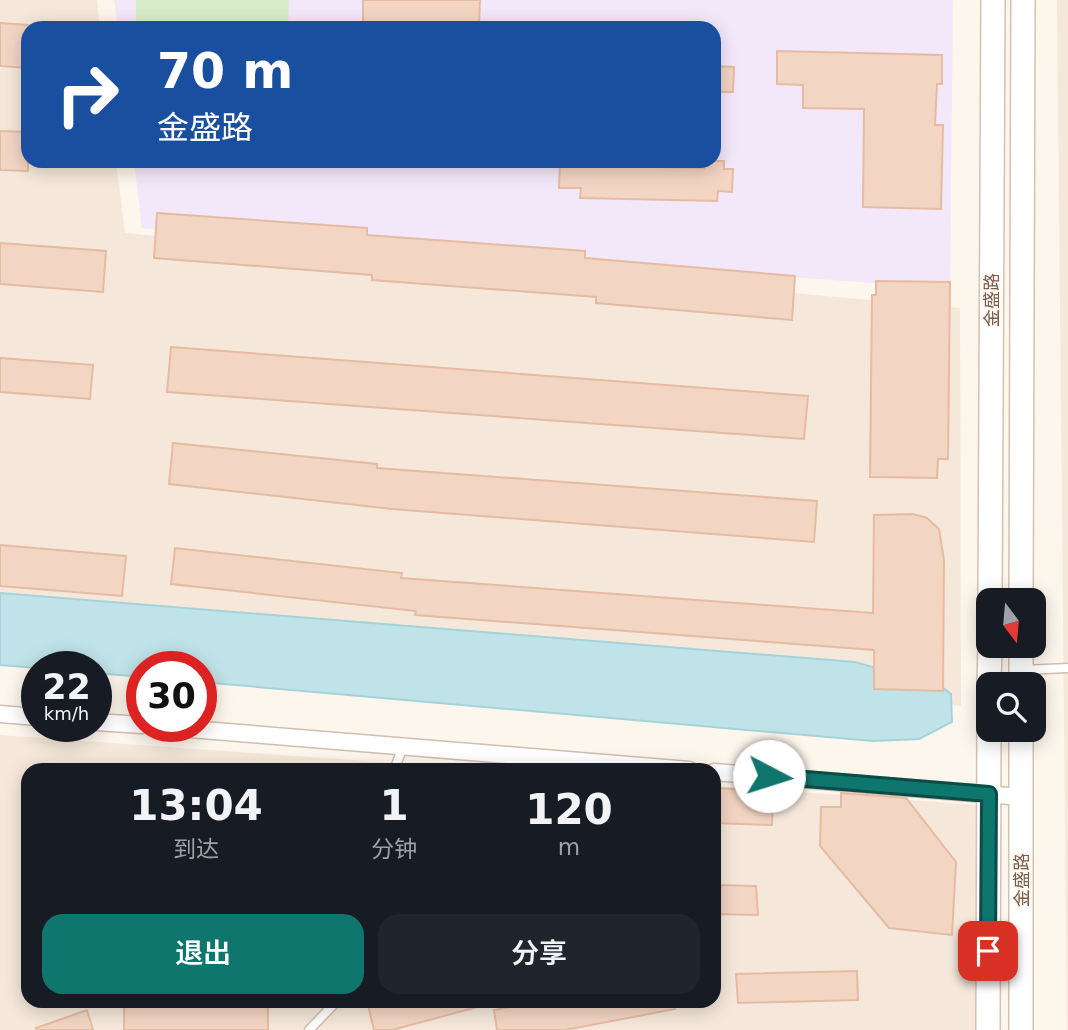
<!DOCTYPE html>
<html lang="zh">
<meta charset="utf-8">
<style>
body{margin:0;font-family:"DejaVu Sans","Noto Sans SC",sans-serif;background:#20242c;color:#f1f3f6;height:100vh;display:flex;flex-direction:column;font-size:26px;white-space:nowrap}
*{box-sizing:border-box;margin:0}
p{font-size:23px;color:#9ea1a6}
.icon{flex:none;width:38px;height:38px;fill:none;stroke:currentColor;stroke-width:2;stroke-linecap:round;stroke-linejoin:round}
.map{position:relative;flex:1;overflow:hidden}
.details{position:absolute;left:21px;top:763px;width:700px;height:245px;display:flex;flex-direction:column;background:#171b24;border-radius:21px;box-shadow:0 4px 18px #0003}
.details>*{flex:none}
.banner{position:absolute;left:21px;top:21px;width:700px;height:147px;border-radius:21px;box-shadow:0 4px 18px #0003;background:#1a4fa0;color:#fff;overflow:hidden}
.needle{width:46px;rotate:164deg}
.buttons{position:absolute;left:976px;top:588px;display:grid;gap:14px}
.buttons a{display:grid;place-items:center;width:70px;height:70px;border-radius:14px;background:#171b24;box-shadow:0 4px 18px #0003;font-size:35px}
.speed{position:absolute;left:21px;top:651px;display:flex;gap:14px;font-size:35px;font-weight:700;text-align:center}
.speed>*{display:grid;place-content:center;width:91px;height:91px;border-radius:50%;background:#171b24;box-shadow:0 4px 18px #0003;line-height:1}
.speed small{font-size:18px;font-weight:400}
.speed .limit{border:10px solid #d22;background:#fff;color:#111}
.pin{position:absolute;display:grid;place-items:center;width:60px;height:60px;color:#fff;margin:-30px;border-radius:14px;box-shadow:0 4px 10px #0006}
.me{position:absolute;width:77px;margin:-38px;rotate:95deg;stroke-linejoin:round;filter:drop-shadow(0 0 5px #0008)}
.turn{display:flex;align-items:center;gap:24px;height:147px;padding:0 21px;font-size:32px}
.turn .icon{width:91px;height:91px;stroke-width:2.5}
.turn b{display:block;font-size:49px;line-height:60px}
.eta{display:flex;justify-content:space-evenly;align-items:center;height:119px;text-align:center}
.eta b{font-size:42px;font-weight:600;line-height:49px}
.cta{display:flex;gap:14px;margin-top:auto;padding:14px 21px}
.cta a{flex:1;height:80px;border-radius:21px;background:#0f766e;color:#fff;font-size:28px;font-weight:600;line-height:80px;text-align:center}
.cta a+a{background:#20242c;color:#f1f3f6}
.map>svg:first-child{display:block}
</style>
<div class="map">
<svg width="1068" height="1030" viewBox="0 0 1068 1030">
<rect width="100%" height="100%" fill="#fdf6ec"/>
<!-- residential -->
<g fill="#f5e8da">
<path d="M 0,0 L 97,0 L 100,28 L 28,28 L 28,161 L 116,161 L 125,233 L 960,308 L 961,706 L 0,621 Z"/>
<path d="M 1057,0 L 1068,0 L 1068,1030 L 1067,1030 Z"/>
<path d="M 0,735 L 493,770 L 28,770 L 28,1001 L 714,1001 L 714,786 L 980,805 L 978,1030 L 0,1030 Z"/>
</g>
<!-- education -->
<path fill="#f3e8fa" d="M 114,0 L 953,0 L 950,289 L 142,228 L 134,161 L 714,161 L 714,28 L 118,28 Z"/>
<!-- green -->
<path fill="#d8ecc9" d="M 136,0 L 289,0 L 288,28 L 136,28 Z"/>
<!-- water -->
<path fill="#bfe3e8" stroke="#a5d3da" stroke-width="2" d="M 0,593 L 855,662 L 942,687 L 951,694 L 952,722 L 919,739 L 873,741 L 201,682 L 201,667 L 142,667 L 142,677 L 96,673 L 96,667 L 37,668 L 0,665 Z"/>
<!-- building -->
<g fill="#f3d5c3" stroke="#e6bba3" stroke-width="2">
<path d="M 363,0 L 480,0 L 479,28 L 363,28 Z"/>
<path d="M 0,23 L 28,25 L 28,68 L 0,66 Z"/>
<path d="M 777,51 L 942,55 L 942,84 L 937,84 L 935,125 L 943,125 L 941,209 L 863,207 L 864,109 L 803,108 L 803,85 L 777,84 Z"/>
<path d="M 714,66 L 734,67 L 733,92 L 714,92 Z"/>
<path d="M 0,131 L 28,132 L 28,171 L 0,170 Z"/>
<path d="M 704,161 L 724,161 L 724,169 L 733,169 L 732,192 L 718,191 L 717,201 L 580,198 L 581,188 L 559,188 L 560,165 L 704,168 Z"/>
<path d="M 157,213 L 367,228 L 367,235 L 585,251 L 585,258 L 795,276 L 792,320 L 596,303 L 596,297 L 372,280 L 372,275 L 154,258 Z"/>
<path d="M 0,243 L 106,251 L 103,292 L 0,284 Z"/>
<path d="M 876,281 L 950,282 L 948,459 L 938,459 L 937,478 L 870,477 L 872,295 L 876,295 Z"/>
<path d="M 171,347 L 808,396 L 804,439 L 167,392 Z"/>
<path d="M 0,358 L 93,365 L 90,399 L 0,392 Z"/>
<path d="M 173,443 L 377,464 L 377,468 L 817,501 L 814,542 L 392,509 L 169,484 Z"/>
<path d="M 913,514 L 927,518 L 939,529 L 944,560 L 943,691 L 874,689 L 874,650 L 415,615 L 416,611 L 171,584 L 175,548 L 402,573 L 401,578 L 873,613 L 874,515 Z"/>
<path d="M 0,545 L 126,556 L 122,596 L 0,586 Z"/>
<path d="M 714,788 L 773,791 L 772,825 L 714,823 Z"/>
<path d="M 841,793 L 906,798 L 956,862 L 952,935 L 889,928 L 820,846 L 821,807 L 841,807 Z"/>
<path d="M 714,885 L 756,886 L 758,915 L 714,914 Z"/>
<path d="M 857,971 L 858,1000 L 738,1003 L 736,974 Z"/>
<path d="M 367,1001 L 480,1001 L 481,1006 L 392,1030 L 374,1030 Z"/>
<path d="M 542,1001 L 675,1001 L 675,1009 L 565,1030 L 497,1030 L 494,1010 Z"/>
<path d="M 223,1002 L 268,1006 L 268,1030 L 124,1030 L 124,1004 Z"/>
<path d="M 87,1010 L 93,1030 L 37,1030 L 36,1028 Z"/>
</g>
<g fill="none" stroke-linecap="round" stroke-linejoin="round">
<!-- lane casing -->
<g stroke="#d1beb0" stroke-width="11">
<g id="lane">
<path d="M 1022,670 L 1068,668"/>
<path d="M 394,770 L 403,747"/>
<path d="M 309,1030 L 337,1001"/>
</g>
</g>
<!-- street casing -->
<g stroke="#d1beb0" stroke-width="19">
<g id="street">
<path d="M 0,714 L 37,717"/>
<path d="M 96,722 L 142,725"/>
<path d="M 154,726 L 689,770"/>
<path d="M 714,772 L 1020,797"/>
</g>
</g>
<!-- secondary casing -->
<g stroke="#d6c0b0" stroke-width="26">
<g id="secondary">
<path d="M 990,600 L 993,0"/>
<path d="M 1021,600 L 1023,0"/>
<path d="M 989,684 L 990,646"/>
<path d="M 1021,684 L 1021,646"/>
<path d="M 1021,730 L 1021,1030"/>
<path d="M 988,1030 L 989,730"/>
</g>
</g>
<!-- lane -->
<use href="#lane" stroke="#fff" stroke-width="8"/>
<!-- street -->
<use href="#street" stroke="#fff" stroke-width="16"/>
<!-- secondary -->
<use href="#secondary" stroke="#fff" stroke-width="23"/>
</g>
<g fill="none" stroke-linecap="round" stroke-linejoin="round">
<!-- route casing -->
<g stroke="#0a4d48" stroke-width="18">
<path id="route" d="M 769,776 L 989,794 L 988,951"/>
</g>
<!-- route -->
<use href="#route" stroke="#0f766e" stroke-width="12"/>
</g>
<g text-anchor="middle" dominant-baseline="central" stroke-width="5" stroke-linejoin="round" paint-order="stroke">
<!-- street labels -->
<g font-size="18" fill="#7a5c4d" stroke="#fffaf3">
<text transform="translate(991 300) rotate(-90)">金盛路</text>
<text transform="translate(1021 880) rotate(-90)">金盛路</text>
</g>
</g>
</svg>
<div class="buttons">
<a><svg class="needle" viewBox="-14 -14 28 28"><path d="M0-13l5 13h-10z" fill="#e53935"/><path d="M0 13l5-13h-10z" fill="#9ea1a6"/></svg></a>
<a><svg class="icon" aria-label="search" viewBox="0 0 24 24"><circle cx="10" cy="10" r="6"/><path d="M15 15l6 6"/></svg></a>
</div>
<div class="speed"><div>22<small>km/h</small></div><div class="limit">30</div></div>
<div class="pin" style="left:988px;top:951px;background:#d93025"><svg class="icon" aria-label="arrive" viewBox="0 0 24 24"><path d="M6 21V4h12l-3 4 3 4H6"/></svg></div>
<svg class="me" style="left:769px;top:776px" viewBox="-20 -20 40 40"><circle r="19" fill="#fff"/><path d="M0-13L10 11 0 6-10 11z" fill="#0f766e"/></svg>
<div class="banner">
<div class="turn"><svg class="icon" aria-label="right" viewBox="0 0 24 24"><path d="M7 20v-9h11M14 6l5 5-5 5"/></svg><div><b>70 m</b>金盛路</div></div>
</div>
<section class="details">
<div class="eta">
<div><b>13:04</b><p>到达</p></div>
<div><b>1</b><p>分钟</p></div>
<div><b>120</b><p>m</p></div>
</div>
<div class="cta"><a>退出</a><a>分享</a></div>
</section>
</div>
